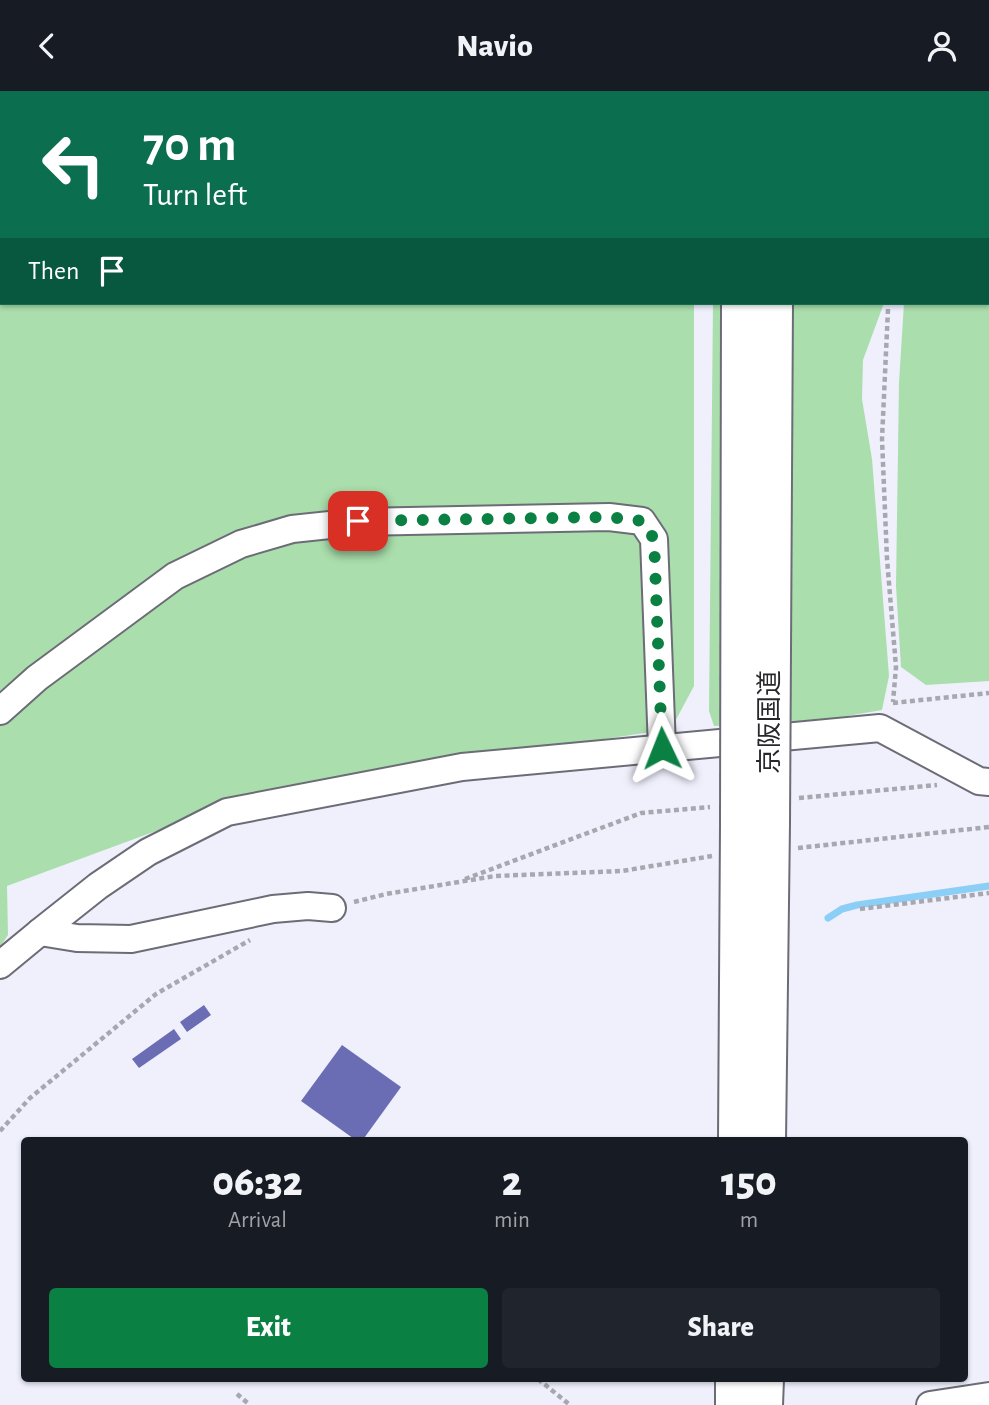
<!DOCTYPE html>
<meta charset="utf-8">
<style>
body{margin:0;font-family:"Alegreya Sans","Noto Sans JP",sans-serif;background:#20242c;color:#f1f3f6;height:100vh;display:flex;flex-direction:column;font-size:26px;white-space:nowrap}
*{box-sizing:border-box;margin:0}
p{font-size:23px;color:#9ea1a6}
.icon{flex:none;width:38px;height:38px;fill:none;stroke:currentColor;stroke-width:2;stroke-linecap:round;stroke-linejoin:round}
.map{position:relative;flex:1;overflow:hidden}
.drawer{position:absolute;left:21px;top:1046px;width:947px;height:245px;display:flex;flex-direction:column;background:#171b24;border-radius:7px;box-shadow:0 2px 5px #0004}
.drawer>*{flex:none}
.hud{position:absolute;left:0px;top:0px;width:990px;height:214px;box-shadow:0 2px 5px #0004;background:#0b6e4f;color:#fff;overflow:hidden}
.pin{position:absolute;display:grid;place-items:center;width:60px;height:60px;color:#fff;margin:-30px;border-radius:14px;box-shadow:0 4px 10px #0006}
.me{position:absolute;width:77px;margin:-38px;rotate:358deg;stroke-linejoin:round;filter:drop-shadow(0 0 5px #0008)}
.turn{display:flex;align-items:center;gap:24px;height:147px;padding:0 28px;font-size:32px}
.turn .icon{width:91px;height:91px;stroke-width:2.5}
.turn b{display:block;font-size:49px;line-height:60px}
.then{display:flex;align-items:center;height:66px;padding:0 28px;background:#0003;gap:14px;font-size:26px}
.eta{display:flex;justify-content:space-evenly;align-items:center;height:119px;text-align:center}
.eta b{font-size:42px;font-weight:800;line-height:49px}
.cta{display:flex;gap:14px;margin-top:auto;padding:14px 28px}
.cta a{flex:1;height:80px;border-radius:7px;background:#0b8043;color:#fff;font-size:28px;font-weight:800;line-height:80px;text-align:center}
.cta a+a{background:#20242c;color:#f1f3f6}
header{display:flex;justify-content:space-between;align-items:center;height:91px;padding:0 28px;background:#171b24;font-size:32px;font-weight:800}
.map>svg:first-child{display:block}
</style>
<header><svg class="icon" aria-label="back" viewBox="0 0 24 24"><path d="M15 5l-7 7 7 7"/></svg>Navio<svg class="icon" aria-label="person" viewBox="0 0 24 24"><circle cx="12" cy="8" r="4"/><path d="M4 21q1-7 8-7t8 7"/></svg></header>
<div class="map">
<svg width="989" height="1314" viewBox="0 0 989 1314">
<rect width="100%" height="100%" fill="#eff0fc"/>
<!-- green -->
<g fill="#aadeac">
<path d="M 0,0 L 694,0 L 694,2 L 2,2 L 2,212 L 694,212 L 694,595 L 671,638 L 452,671 L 210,720 L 7,795 L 8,844 L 0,856 Z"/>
<path d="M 715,0 L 989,0 L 989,590 L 926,594 L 901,576 L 896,495 L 899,292 L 904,212 L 989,212 L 989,2 L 715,2 Z"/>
<path d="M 713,212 L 884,212 L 863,269 L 862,308 L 872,368 L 889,585 L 882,619 L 800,633 L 714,635 L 709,620 Z"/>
</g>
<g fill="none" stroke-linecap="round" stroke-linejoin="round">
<!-- stream -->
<path stroke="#8ccff6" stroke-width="7" d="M 828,827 L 842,818 L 857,814 L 989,795"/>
</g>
<!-- building -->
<g fill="#6b6db4">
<path d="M 204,914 L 211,924 L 187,941 L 180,931 Z"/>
<path d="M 174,938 L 181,948 L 139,977 L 132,968 Z"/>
<path d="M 342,954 L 401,996 L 362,1050 L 357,1050 L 301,1010 Z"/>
</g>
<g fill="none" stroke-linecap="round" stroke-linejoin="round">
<!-- minor casing -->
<g stroke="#6b6c76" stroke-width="30">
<g id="minor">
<path d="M 0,620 L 37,587 L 175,485 L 241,453 L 292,438 L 358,431 L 609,426 L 642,430 L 654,448 L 662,657"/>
<path d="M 40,841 L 98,795 L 148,761 L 227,721 L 462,676 L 880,637 L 979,690 L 989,691"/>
<path d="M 0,874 L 40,841 L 77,847 L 131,848 L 273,818 L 308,815 L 332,817"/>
<path d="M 930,1314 L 989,1305"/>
</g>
</g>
<!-- highway casing -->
<g stroke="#6b6c76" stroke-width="42">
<g id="highway">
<path d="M 742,2 L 742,0"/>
<path d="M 774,2 L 774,0"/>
<path d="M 738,1050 L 740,734"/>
<path d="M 766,1050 L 770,732"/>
<path d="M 735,1314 L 735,1288"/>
<path d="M 763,1314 L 764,1288"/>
</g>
</g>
<!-- path -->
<g stroke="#a7a7b0" stroke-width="4.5" stroke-dasharray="5 3.5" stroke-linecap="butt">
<path d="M 888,218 L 882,348 L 887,468 L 896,576 L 893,611"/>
<path d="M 893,612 L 989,602"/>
<path d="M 799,707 L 937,694"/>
<path d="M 798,757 L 989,736"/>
<path d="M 465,788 L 641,722 L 710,716"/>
<path d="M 354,811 L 386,803 L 495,785 L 622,780 L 712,765"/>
<path d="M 860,818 L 989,802"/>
<path d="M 0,1040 L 30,1007 L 156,903 L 250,849"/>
<path d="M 538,1288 L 570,1314"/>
<path d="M 237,1303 L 250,1314"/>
</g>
<!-- minor -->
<use href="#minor" stroke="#fff" stroke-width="26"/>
<!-- highway -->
<use href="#highway" stroke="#fff" stroke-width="38"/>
<!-- highway-bridge casing -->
<g stroke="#6b6c76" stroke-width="42" stroke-linecap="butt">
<g id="highway-bridge">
<path d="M 770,732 L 773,212"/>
<path d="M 740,734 L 741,212"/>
</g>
</g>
<!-- highway-bridge -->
<use href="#highway-bridge" stroke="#fff" stroke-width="38"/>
</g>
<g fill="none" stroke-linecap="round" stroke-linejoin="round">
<!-- route -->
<path stroke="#0b8043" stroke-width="12" stroke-dasharray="0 21.6" d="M 358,430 L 609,426 L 642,430 L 654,448 L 662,657"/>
</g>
<g text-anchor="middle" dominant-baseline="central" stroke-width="6" stroke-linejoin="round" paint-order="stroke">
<!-- street labels -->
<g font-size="26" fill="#28282c" stroke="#fff">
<text transform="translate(770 631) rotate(-90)">京阪国道</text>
</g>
</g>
</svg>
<div class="pin" style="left:358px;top:430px;background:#d93025"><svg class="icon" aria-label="arrive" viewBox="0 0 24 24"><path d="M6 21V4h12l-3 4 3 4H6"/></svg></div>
<svg class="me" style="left:662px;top:657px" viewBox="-20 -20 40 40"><path d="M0-17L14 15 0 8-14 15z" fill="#0b8043" stroke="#fff" stroke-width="4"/></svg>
<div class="hud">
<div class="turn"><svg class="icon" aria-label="left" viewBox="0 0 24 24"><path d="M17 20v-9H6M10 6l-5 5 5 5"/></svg><div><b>70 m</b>Turn left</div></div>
<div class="then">Then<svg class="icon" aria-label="arrive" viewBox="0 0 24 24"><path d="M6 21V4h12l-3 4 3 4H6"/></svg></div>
</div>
<section class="drawer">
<div class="eta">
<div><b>06:32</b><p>Arrival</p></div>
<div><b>2</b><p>min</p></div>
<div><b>150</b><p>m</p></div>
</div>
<div class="cta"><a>Exit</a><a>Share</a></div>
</section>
</div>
